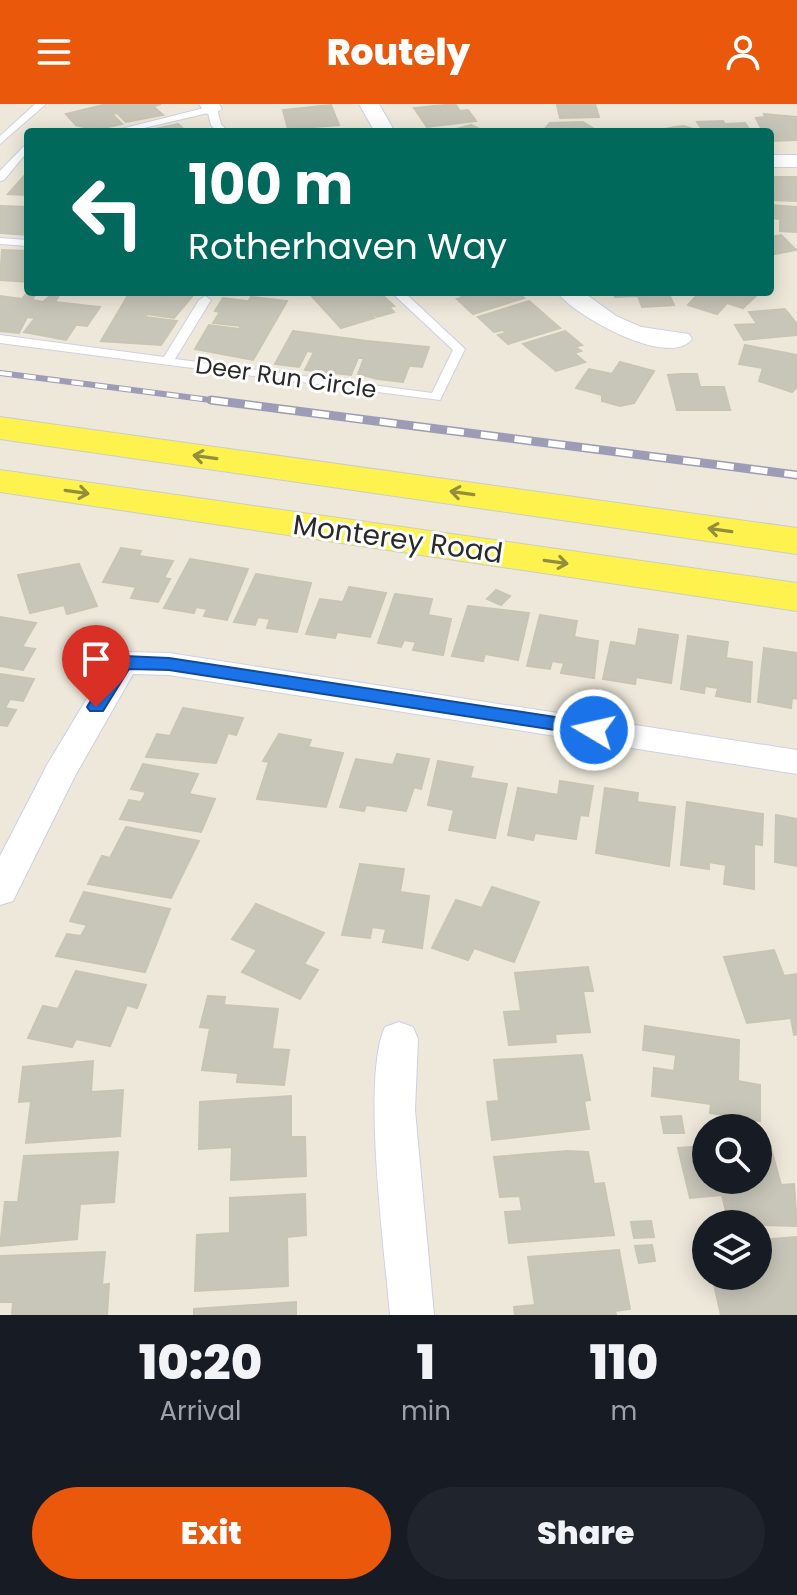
<!DOCTYPE html>
<style>
body{margin:0;font-family:Poppins,sans-serif;background:#20242c;color:#f1f3f6;height:100vh;display:flex;flex-direction:column;font-size:30px;white-space:nowrap}
*{box-sizing:border-box;margin:0}
p{font-size:26px;color:#9ea1a6}
.icon{flex:none;width:44px;height:44px;fill:none;stroke:currentColor;stroke-width:2;stroke-linecap:round;stroke-linejoin:round}
.map{position:relative;height:1211px;overflow:hidden}
.panel{display:flex;flex-direction:column;background:#171b24;flex:1}
.panel>*{flex:none}
.guide{position:absolute;left:24px;top:24px;width:750px;height:168px;border-radius:8px;box-shadow:0 4px 20px #0003;background:#00695c;color:#fff;overflow:hidden}
.buttons{position:absolute;left:692px;top:1010px;display:grid;gap:16px}
.buttons a{display:grid;place-items:center;width:80px;height:80px;border-radius:50%;background:#171b24;box-shadow:0 4px 20px #0003;font-size:40px}
.pin{position:absolute;display:grid;place-items:center;width:68px;height:68px;color:#fff;margin:-82px -34px;border-radius:50% 50% 50% 0;rotate:-45deg;box-shadow:0 0 8px #0007}
.pin .icon{rotate:45deg}
.me{position:absolute;width:88px;margin:-44px;rotate:279deg;stroke-linejoin:round;filter:drop-shadow(0 0 6px #0008)}
.turn{display:flex;align-items:center;gap:28px;height:168px;padding:0 32px;font-size:36px}
.turn .icon{width:104px;height:104px;stroke-width:2.5}
.turn b{display:block;font-size:56px;line-height:68px}
.eta{display:flex;justify-content:space-evenly;align-items:center;height:136px;text-align:center}
.eta b{font-size:48px;font-weight:800;line-height:56px}
.primary-button{display:flex;gap:16px;margin-top:auto;padding:16px 32px}
.primary-button a{flex:1;height:92px;border-radius:48px;background:#ea580c;color:#fff;font-size:32px;font-weight:800;line-height:92px;text-align:center}
.primary-button a+a{background:#20242c;color:#f1f3f6}
header{display:flex;justify-content:space-between;align-items:center;height:104px;padding:0 32px;background:#ea580c;color:#fff;font-size:36px;font-weight:800}
.map>svg:first-child{display:block}
</style>
<header><svg class="icon" aria-label="menu" viewBox="0 0 24 24"><path d="M4 6h16M4 12h16M4 18h16"/></svg>Routely<svg class="icon" aria-label="person" viewBox="0 0 24 24"><circle cx="12" cy="8" r="4"/><path d="M4 21q1-7 8-7t8 7"/></svg></header>
<div class="map">
<svg width="797" height="1211" viewBox="0 0 797 1211">
<rect width="100%" height="100%" fill="#ede8da"/>
<!-- building -->
<g fill="#c8c6b9" stroke="#c9c5b3" stroke-width="2">
<path d="M 107,0 L 161,0 L 148,4 L 154,3 L 163,11 L 126,18 L 117,9 L 112,10 L 122,20 L 95,26 L 76,21 L 66,10 Z"/>
<path d="M 455,0 L 460,7 L 468,6 L 476,17 L 427,23 L 414,4 Z"/>
<path d="M 574,0 L 595,0 L 599,13 L 560,14 L 557,1 Z"/>
<path d="M 331,1 L 339,21 L 288,25 L 283,6 Z"/>
<path d="M 764,10 L 797,13 L 797,36 L 770,37 L 770,28 L 763,28 L 756,14 L 765,13 Z"/>
<path d="M 723,17 L 725,20 L 745,19 L 751,28 L 704,28 L 697,18 Z"/>
<path d="M 583,18 L 596,26 L 542,28 L 550,19 Z"/>
<path d="M 178,20 L 187,28 L 150,26 Z"/>
<path d="M 471,21 L 486,28 L 445,28 Z"/>
<path d="M 684,22 L 696,26 L 649,28 L 675,23 Z"/>
<path d="M 25,71 L 28,71 L 28,91 L 8,90 Z"/>
<path d="M 772,73 L 797,73 L 797,97 L 770,96 L 770,82 L 776,82 Z"/>
<path d="M 770,101 L 797,103 L 797,128 L 780,127 L 780,115 L 770,114 Z"/>
<path d="M 1,102 L 28,103 L 28,131 L 0,129 Z"/>
<path d="M 781,131 L 796,146 L 770,151 L 770,133 Z"/>
<path d="M 2,146 L 28,147 L 28,178 L 0,176 Z"/>
<path d="M 130,188 L 166,188 L 166,192 L 169,188 L 194,190 L 174,214 L 147,210 L 145,213 L 177,217 L 161,241 L 101,237 Z"/>
<path d="M 308,188 L 372,188 L 381,190 L 394,202 L 389,203 L 394,208 L 377,213 L 365,206 L 374,214 L 341,224 Z"/>
<path d="M 449,188 L 517,188 L 524,194 L 473,210 L 457,195 L 465,193 Z"/>
<path d="M 613,188 L 668,188 L 674,201 L 642,203 L 638,192 L 615,193 Z"/>
<path d="M 700,188 L 760,188 L 743,204 L 727,199 L 717,210 L 688,201 Z"/>
<path d="M 26,190 L 35,191 L 32,196 L 43,198 L 50,192 L 58,193 L 55,198 L 100,203 L 87,222 L 70,220 L 76,221 L 66,236 L 24,228 L 35,214 L 27,213 L 19,229 L 0,227 L 0,192 L 22,195 Z"/>
<path d="M 251,193 L 287,197 L 253,256 L 195,245 L 209,221 L 239,225 L 241,222 L 213,219 L 220,208 L 215,207 L 223,194 L 247,197 L 246,201 Z"/>
<path d="M 529,197 L 560,224 L 508,240 L 498,231 L 506,229 L 503,226 L 494,228 L 478,213 Z"/>
<path d="M 785,205 L 797,220 L 797,231 L 744,236 L 735,221 L 757,220 L 749,208 Z"/>
<path d="M 293,227 L 367,237 L 429,243 L 422,263 L 402,261 L 409,262 L 403,278 L 378,275 L 358,270 L 364,254 L 358,254 L 351,271 L 305,266 L 314,248 L 307,247 L 299,263 L 275,260 Z"/>
<path d="M 565,227 L 582,241 L 575,243 L 581,247 L 574,249 L 585,258 L 556,267 L 523,240 Z"/>
<path d="M 745,241 L 797,251 L 796,284 L 792,288 L 759,277 L 763,264 L 739,260 Z"/>
<path d="M 620,258 L 654,267 L 634,299 L 620,302 L 602,297 L 602,291 L 576,284 L 589,265 L 612,270 Z"/>
<path d="M 682,270 L 697,270 L 700,283 L 724,283 L 730,306 L 677,306 L 668,271 Z"/>
<path d="M 121,444 L 141,447 L 139,452 L 173,457 L 164,474 L 170,475 L 158,498 L 131,494 L 136,483 L 103,478 Z"/>
<path d="M 190,455 L 248,465 L 227,516 L 204,512 L 207,505 L 196,503 L 194,509 L 164,504 Z"/>
<path d="M 79,460 L 97,502 L 67,510 L 64,501 L 30,509 L 18,471 Z"/>
<path d="M 256,470 L 311,479 L 297,528 L 267,524 L 270,515 L 258,513 L 255,521 L 234,518 Z"/>
<path d="M 349,483 L 386,489 L 370,533 L 337,528 L 335,534 L 306,530 L 320,495 L 343,498 Z"/>
<path d="M 496,486 L 510,492 L 501,501 L 487,495 Z"/>
<path d="M 395,490 L 432,495 L 428,511 L 451,515 L 443,551 L 413,546 L 416,538 L 404,536 L 401,543 L 378,539 Z"/>
<path d="M 468,502 L 529,509 L 518,556 L 485,550 L 483,557 L 452,552 Z"/>
<path d="M 540,511 L 577,517 L 574,533 L 598,537 L 594,574 L 561,569 L 564,559 L 552,557 L 550,565 L 527,562 Z"/>
<path d="M 0,513 L 36,519 L 22,543 L 35,545 L 23,566 L 0,562 Z"/>
<path d="M 639,525 L 678,531 L 671,579 L 636,573 L 635,580 L 603,575 L 611,538 L 636,542 Z"/>
<path d="M 688,532 L 728,538 L 726,554 L 752,558 L 750,598 L 716,592 L 718,584 L 705,582 L 704,589 L 681,585 Z"/>
<path d="M 764,544 L 797,549 L 797,595 L 792,594 L 791,604 L 758,598 Z"/>
<path d="M 0,570 L 34,575 L 23,597 L 10,595 L 5,604 L 16,606 L 7,622 L 0,621 Z"/>
<path d="M 183,604 L 243,614 L 236,631 L 228,629 L 216,659 L 146,653 L 157,630 L 170,632 Z"/>
<path d="M 279,630 L 311,636 L 308,643 L 343,649 L 326,703 L 257,695 L 269,658 L 263,657 Z"/>
<path d="M 397,650 L 429,655 L 421,685 L 414,683 L 406,707 L 366,701 L 364,707 L 340,703 L 356,655 L 393,661 Z"/>
<path d="M 438,657 L 473,663 L 470,674 L 507,680 L 495,734 L 449,726 L 454,706 L 428,701 Z"/>
<path d="M 143,660 L 198,670 L 189,690 L 215,695 L 201,728 L 120,715 L 129,696 L 141,698 L 146,688 L 131,685 Z"/>
<path d="M 560,677 L 593,682 L 588,712 L 580,711 L 576,735 L 535,729 L 533,736 L 508,731 L 518,684 L 558,691 Z"/>
<path d="M 605,684 L 638,689 L 637,698 L 675,703 L 669,762 L 596,749 Z"/>
<path d="M 687,698 L 763,710 L 762,741 L 754,740 L 754,785 L 724,780 L 726,761 L 709,758 L 709,765 L 681,761 Z"/>
<path d="M 776,711 L 797,715 L 797,762 L 775,758 Z"/>
<path d="M 126,723 L 199,737 L 171,794 L 88,780 L 102,752 L 110,754 Z"/>
<path d="M 360,760 L 404,765 L 400,788 L 429,792 L 422,844 L 383,838 L 386,825 L 372,823 L 370,834 L 342,831 Z"/>
<path d="M 492,783 L 539,798 L 514,858 L 474,844 L 468,856 L 432,844 L 456,796 L 482,804 Z"/>
<path d="M 84,788 L 170,805 L 145,868 L 56,852 L 67,830 L 81,832 L 87,821 L 70,817 Z"/>
<path d="M 256,800 L 324,829 L 304,860 L 318,866 L 300,895 L 242,868 L 257,846 L 232,835 Z"/>
<path d="M 774,846 L 784,872 L 797,870 L 797,930 L 794,931 L 791,914 L 747,919 L 724,853 Z"/>
<path d="M 588,863 L 593,887 L 583,887 L 590,928 L 555,930 L 556,938 L 509,941 L 504,908 L 521,907 L 515,869 Z"/>
<path d="M 76,867 L 146,881 L 137,904 L 127,901 L 110,942 L 76,935 L 72,943 L 28,934 L 43,902 L 58,905 Z"/>
<path d="M 208,892 L 225,893 L 224,901 L 278,905 L 272,945 L 289,946 L 284,981 L 237,978 L 238,969 L 202,966 L 210,924 L 200,923 Z"/>
<path d="M 645,922 L 739,936 L 738,977 L 760,981 L 760,1017 L 710,1009 L 711,1000 L 652,992 L 654,964 L 674,967 L 676,951 L 643,946 Z"/>
<path d="M 582,951 L 590,996 L 584,997 L 589,1025 L 492,1036 L 487,998 L 499,997 L 494,956 Z"/>
<path d="M 93,957 L 91,988 L 123,986 L 120,1032 L 26,1039 L 31,997 L 19,998 L 23,963 Z"/>
<path d="M 291,992 L 291,1033 L 305,1033 L 306,1072 L 231,1076 L 232,1043 L 199,1045 L 200,998 Z"/>
<path d="M 681,1012 L 684,1029 L 664,1029 L 661,1013 Z"/>
<path d="M 769,1037 L 781,1081 L 794,1080 L 797,1122 L 729,1120 L 722,1091 L 690,1094 L 678,1044 L 706,1042 L 706,1076 L 758,1076 L 758,1038 Z"/>
<path d="M 567,1047 L 588,1048 L 594,1080 L 604,1079 L 614,1131 L 509,1139 L 505,1108 L 522,1107 L 520,1092 L 500,1093 L 494,1053 Z"/>
<path d="M 118,1048 L 114,1098 L 80,1100 L 77,1135 L 0,1142 L 5,1098 L 18,1098 L 24,1052 Z"/>
<path d="M 305,1090 L 306,1131 L 287,1133 L 288,1182 L 195,1187 L 197,1131 L 230,1129 L 230,1094 Z"/>
<path d="M 651,1117 L 654,1133 L 634,1134 L 631,1118 Z"/>
<path d="M 797,1133 L 797,1211 L 721,1211 L 712,1172 L 758,1172 L 758,1136 Z"/>
<path d="M 652,1141 L 655,1157 L 639,1159 L 635,1142 Z"/>
<path d="M 619,1146 L 630,1205 L 615,1207 L 616,1211 L 515,1211 L 514,1203 L 535,1201 L 528,1153 Z"/>
<path d="M 105,1148 L 102,1181 L 109,1180 L 107,1211 L 12,1211 L 13,1198 L 0,1198 L 0,1152 Z"/>
<path d="M 296,1198 L 296,1211 L 194,1211 L 194,1205 Z"/>
</g>
<g fill="none" stroke-linecap="round" stroke-linejoin="round">
<!-- lane casing -->
<g stroke="#cfcfe4" stroke-width="2">
<g id="lane">
<path d="M 35,0 L 46,0 L 0,40 L 0,32 Z"/>
<path d="M 212,2 L 217,5 L 221,20 L 228,28 L 217,28 L 211,21 L 208,9 L 127,28 L 109,28 Z"/>
<path d="M 28,38 L 28,47 L 4,76 L 0,77 L 0,67 Z"/>
<path d="M 0,134 L 28,136 L 28,142 L 0,140 Z"/>
<path d="M 391,188 L 404,188 L 465,245 L 440,296 L 0,239 L 0,231 L 164,253 L 199,196 L 205,192 L 211,196 L 175,255 L 432,289 L 453,246 Z"/>
</g>
</g>
<!-- street casing -->
<g stroke="#cfcfe4" stroke-width="2">
<g id="street">
<path d="M 199,0 L 219,0 L 222,5 L 212,11 L 205,9 Z"/>
<path d="M 359,0 L 379,0 L 395,28 L 375,28 Z"/>
<rect x="770" y="51" width="27" height="12"/>
<path d="M 557,188 L 583,188 L 616,212 L 641,223 L 689,230 L 692,235 C 670,265 574,212 557,188 Z"/>
<path d="M 124,548 L 169,549 L 797,646 L 797,670 L 169,571 L 133,570 L 75,672 L 13,797 L 0,801 L 0,752 L 47,661 L 113,551 Z"/>
<path d="M 399,918 L 413,923 L 418,935 L 415,1006 L 434,1211 L 390,1211 C 385,1148 361,974 385,923 Z"/>
</g>
</g>
<!-- primary casing -->
<g stroke="#ccc" stroke-width="2">
<g id="primary">
<path d="M 0,313 L 797,424 L 797,450 L 0,335 Z"/>
<path d="M 0,366 L 797,479 L 797,507 L 0,388 Z"/>
</g>
</g>
<!-- lane -->
<use href="#lane" fill="#fff" fill-rule="evenodd"/>
<!-- street -->
<use href="#street" fill="#fff" fill-rule="evenodd"/>
<!-- primary -->
<use href="#primary" fill="#fef34e" fill-rule="evenodd"/>
<!-- rail-far1 casing -->
<g stroke="#9d9cb6" stroke-width="6">
<path id="rail-far1" d="M 0,269 L 226,298"/>
</g>
<!-- rail casing -->
<g stroke="#9d9cb6" stroke-width="9">
<path id="rail" d="M 211,296 L 797,371"/>
</g>
<!-- rail-far1 -->
<use href="#rail-far1" stroke="#fff" stroke-width="4" stroke-dasharray="12" stroke-linecap="butt"/>
<!-- rail -->
<use href="#rail" stroke="#fff" stroke-width="6" stroke-dasharray="17" stroke-linecap="butt"/>
</g>
<!-- one-way arrows -->
<defs><path id="oneway-shaft" d="M-6 0H5M1.5-3L5.5 0L1.5 3" fill="none" stroke-width="1.6" stroke-linecap="round" stroke-linejoin="round" transform="scale(2)"/></defs>
<g stroke="#948e3c">
<use href="#oneway-shaft" transform="translate(205 353) rotate(-172)"/>
<use href="#oneway-shaft" transform="translate(77 388) rotate(8)"/>
<use href="#oneway-shaft" transform="translate(462 389) rotate(-172)"/>
<use href="#oneway-shaft" transform="translate(720 426) rotate(-172)"/>
<use href="#oneway-shaft" transform="translate(556 458) rotate(8)"/>
</g>
<!-- route -->
<path fill="#1a73e8" stroke="#114b97" stroke-width="2" d="M 124,552 L 169,554 L 594,619 L 603,626 L 594,632 L 169,566 L 129,565 L 103,607 L 90,607 L 87,603 L 118,554 Z"/>
<g text-anchor="middle" dominant-baseline="central" stroke-width="6" stroke-linejoin="round" paint-order="stroke">
<!-- far-street labels -->
<g font-size="24" fill="#2a2a2a" stroke="#fff">
<text transform="translate(286 273) rotate(8)">Deer Run Circle</text>
</g>
<!-- street labels -->
<g font-size="28" fill="#2a2a2a" stroke="#fff">
<text transform="translate(398 435) rotate(8)">Monterey Road</text>
</g>
</g>
</svg>
<div class="buttons">
<a><svg class="icon" aria-label="search" viewBox="0 0 24 24"><circle cx="10" cy="10" r="6"/><path d="M15 15l6 6"/></svg></a>
<a><svg class="icon" aria-label="layers" viewBox="0 0 24 24"><path d="M12 4l9 5-9 5-9-5zM3 14l9 5 9-5"/></svg></a>
</div>
<div class="pin" style="left:96px;top:603px;background:#d93025"><svg class="icon" aria-label="arrive" viewBox="0 0 24 24"><path d="M6 21V4h12l-3 4 3 4H6"/></svg></div>
<svg class="me" style="left:594px;top:626px" viewBox="-20 -20 40 40"><circle r="17" fill="#1a73e8" stroke="#fff" stroke-width="3"/><path d="M0-11L8 9 0 5-8 9z" fill="#fff"/></svg>
<div class="guide">
<div class="turn"><svg class="icon" aria-label="left" viewBox="0 0 24 24"><path d="M17 20v-9H6M10 6l-5 5 5 5"/></svg><div><b>100 m</b>Rotherhaven Way</div></div>
</div>
</div>
<section class="panel">
<div class="eta">
<div><b>10:20</b><p>Arrival</p></div>
<div><b>1</b><p>min</p></div>
<div><b>110</b><p>m</p></div>
</div>
<div class="primary-button"><a>Exit</a><a>Share</a></div>
</section>
